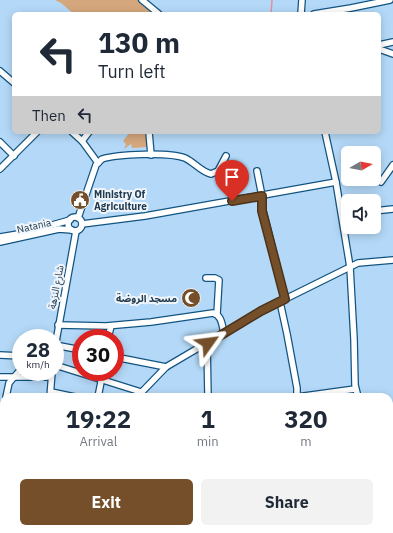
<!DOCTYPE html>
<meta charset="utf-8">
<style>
body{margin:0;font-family:"IBM Plex Sans","Noto Sans Arabic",sans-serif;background:#f2f2f3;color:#1f2937;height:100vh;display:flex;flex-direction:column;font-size:15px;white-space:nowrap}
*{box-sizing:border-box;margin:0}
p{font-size:13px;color:#747a83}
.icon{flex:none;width:22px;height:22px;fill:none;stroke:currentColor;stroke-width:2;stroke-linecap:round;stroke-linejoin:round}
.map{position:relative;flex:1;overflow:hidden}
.drawer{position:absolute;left:0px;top:393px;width:393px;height:140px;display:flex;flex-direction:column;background:#fff;border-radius:12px 12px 0 0;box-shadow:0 2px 10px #0003}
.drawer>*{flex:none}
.top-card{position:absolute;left:12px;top:12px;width:369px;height:122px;border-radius:6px;box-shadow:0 2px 10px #0003;background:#fff;color:#1f2937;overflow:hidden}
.needle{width:26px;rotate:81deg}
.tools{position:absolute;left:341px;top:146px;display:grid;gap:8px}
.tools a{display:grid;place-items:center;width:40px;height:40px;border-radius:6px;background:#fff;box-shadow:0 2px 10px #0003;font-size:20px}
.speed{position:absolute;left:12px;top:329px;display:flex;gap:8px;font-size:20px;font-weight:700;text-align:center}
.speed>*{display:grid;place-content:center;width:52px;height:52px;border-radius:50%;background:#fff;box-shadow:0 2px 10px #0003;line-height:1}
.speed small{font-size:10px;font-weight:400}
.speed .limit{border:6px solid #d22;background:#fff;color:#111}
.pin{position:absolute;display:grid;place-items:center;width:34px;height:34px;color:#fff;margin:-41px -17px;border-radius:50% 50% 50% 0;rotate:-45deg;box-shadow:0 0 4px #0007}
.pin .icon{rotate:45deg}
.me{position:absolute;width:44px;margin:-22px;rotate:59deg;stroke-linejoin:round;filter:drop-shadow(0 0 3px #0008)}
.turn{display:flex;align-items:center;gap:14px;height:84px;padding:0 20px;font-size:18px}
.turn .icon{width:52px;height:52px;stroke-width:2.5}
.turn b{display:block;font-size:28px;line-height:34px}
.then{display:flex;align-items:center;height:38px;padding:0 20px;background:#0003;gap:8px;font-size:15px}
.eta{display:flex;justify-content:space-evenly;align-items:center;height:68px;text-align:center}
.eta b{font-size:24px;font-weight:700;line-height:28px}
.primary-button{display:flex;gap:8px;margin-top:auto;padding:8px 20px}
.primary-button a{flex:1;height:46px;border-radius:6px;background:#744f2a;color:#fff;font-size:16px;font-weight:700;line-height:46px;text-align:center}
.primary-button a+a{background:#f2f2f3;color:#1f2937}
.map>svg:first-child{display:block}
</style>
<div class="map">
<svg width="393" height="533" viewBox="0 0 393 533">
<rect width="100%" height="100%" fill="#b4d9f8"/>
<!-- green -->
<g fill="#d5a77d">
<path d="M 55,0 L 140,0 L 155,14 L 74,14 L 61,3 Z"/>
<path d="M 130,132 L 146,132 L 147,147 L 132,148 L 131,144 L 124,149 L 126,144 L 123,141 Z"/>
</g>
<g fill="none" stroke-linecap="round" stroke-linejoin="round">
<!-- stream -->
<path stroke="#de92a4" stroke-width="1.5" d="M 271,14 L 272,0"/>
<!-- minor casing -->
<g stroke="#125481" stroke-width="8">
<g id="minor">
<path d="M 142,0 L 159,14"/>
<path d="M 301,14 L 302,0"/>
<path d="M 314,14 L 351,8 L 390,0"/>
<path d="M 379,45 L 393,42"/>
<path d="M 379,49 L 393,54"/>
<path d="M 0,71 L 14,83"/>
<path d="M 72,132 L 82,141 L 98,163"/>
<path d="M 149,132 L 151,155"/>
<path d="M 325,132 L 336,182 L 350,267 L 354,339 L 355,385 L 358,397"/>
<path d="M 82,141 L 89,132"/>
<path d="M 0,142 L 14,156"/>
<path d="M 0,169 L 37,132"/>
<path d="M 257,171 L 262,196 L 263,211 L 285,299"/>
<path d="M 381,182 L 393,165"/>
<path d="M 340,205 L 348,208"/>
<path d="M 374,211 L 393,209"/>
<circle cx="75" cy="224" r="7"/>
<path d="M 78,218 L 96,165 L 102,159 C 118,154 169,152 185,158 C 194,162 201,172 211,174 L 218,171 L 226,156"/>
<path d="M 82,224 L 145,216 L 336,182"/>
<path d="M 0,237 L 24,233 L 70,220"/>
<path d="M 0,242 L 59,229 L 72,230"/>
<path d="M 206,278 L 215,278 L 219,280 L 217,314"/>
<path d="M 280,302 L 287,334 L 297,388 L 297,397"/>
<path d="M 58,325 L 106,326 L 151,322 L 213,313 C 222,315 222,326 224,333"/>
<path d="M 108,338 L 111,326"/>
<path d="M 207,343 L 208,397"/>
<path d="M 55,345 L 81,350"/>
<path d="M 55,347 L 76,231"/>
<path d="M 0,355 L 21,356"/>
<path d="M 115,357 L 166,367"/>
<path d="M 55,365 L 141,392"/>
<path d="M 0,377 L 51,377"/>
<path d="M 51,392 L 75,397"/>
<path d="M 6,397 L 9,383 L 21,369"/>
<path d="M 50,397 L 52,372"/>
<path d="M 98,397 L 103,372"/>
<path d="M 137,397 L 166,367 L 261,311 L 358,263 L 393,260"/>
<path d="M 285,397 L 297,397 L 355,389"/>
<path d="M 0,429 L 4,406"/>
<path d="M 389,431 L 393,435"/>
<path d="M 0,488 L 4,488"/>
<path d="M 389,508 L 392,499"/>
<path d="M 0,513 L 4,514"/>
<path d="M 57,529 L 74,533"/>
<path d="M 155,529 L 173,533"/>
<path d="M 40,533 L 42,529"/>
<path d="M 201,533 L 201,529"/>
<path d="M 238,533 L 239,529"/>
<path d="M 283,533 L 283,529"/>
<path d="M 379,533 L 380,529"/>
</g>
</g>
<!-- minor -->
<use href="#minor" stroke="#fff" stroke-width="5.5"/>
</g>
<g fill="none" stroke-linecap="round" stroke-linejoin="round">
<!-- route casing -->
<g stroke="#4b331b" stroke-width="10">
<path id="route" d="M 208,343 L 261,311 L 285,299 L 262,211 L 262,196 L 232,201"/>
</g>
<!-- route -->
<use href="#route" stroke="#744f2a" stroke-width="7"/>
</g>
<!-- icons -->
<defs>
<g id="civic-disc" transform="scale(1)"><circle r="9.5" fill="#744f2a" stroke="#eff5fb"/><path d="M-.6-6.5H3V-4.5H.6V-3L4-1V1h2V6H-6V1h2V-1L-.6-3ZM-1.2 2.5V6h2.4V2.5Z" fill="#fff"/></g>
<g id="mosque-disc" transform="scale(1)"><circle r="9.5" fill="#744f2a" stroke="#eff5fb"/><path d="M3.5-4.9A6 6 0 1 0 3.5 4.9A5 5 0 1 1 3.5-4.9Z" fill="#fff"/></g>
</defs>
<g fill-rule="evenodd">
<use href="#civic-disc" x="80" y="200"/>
<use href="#mosque-disc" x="191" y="298"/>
</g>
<g text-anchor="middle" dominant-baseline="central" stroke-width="4" stroke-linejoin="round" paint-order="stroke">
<!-- poi labels -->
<g font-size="10" font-weight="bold" fill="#203a4f" stroke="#eff5fb" text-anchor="start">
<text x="94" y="194">Ministry Of<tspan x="94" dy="12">Agriculture</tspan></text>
<text x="177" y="298" text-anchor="end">مسجد الروضة</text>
</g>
<!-- street labels -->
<g font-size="10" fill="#203a4f" stroke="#eff5fb">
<text transform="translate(34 226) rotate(-13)">Natania</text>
<text transform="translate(56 287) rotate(-79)">شارع النزهة</text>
</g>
</g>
</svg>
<div class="tools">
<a><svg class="needle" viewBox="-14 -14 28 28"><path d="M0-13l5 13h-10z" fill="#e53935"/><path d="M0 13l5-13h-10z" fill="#747a83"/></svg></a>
<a><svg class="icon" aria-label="sound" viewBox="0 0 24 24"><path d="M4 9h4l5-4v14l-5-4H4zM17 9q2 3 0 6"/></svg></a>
</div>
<div class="speed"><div>28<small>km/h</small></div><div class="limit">30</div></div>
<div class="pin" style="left:232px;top:201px;background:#d93025"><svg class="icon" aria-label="arrive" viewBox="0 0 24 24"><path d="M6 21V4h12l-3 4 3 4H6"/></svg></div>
<svg class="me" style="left:208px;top:343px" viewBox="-20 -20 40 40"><path d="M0-17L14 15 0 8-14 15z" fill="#744f2a" stroke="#fff" stroke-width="4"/></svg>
<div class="top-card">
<div class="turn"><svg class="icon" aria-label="left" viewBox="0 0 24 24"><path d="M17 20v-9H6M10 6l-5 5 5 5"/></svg><div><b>130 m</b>Turn left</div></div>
<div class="then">Then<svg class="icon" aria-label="left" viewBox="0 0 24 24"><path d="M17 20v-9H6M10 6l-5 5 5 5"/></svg></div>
</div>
<section class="drawer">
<div class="eta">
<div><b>19:22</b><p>Arrival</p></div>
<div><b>1</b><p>min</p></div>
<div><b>320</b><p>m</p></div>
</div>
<div class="primary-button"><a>Exit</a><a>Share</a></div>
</section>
</div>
